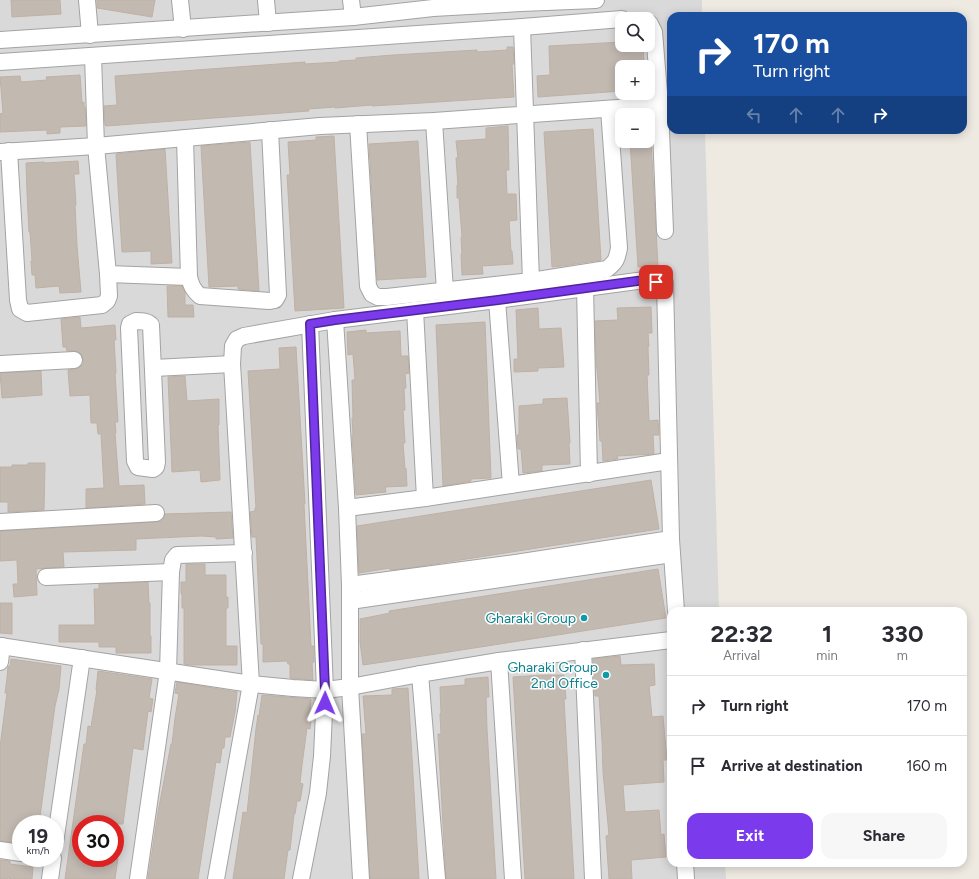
<!DOCTYPE html>
<meta charset="utf-8">
<style>
body{margin:0;font-family:Figtree,sans-serif;background:#f7f7f7;color:#2b2b33;height:100vh;display:flex;flex-direction:column;font-size:15px;white-space:nowrap}
*{box-sizing:border-box;margin:0}
p{font-size:13px;color:#7c7c81}
.icon{flex:none;width:22px;height:22px;fill:none;stroke:currentColor;stroke-width:2;stroke-linecap:round;stroke-linejoin:round}
.map{position:relative;flex:1;overflow:hidden}
.details{position:absolute;left:667px;top:607px;width:300px;height:260px;display:flex;flex-direction:column;background:#fff;border-radius:12px;box-shadow:0 2px 10px #0003}
.details>*{flex:none}
.guide{position:absolute;left:667px;top:12px;width:300px;height:122px;border-radius:12px;box-shadow:0 2px 10px #0003;background:#1a4fa0;color:#fff;overflow:hidden}
.controls{position:absolute;left:615px;top:12px;display:grid;gap:8px}
.controls a{display:grid;place-items:center;width:40px;height:40px;border-radius:8px;background:#fff;box-shadow:0 2px 10px #0003;font-size:20px}
.speed{position:absolute;left:12px;top:815px;display:flex;gap:8px;font-size:20px;font-weight:700;text-align:center}
.speed>*{display:grid;place-content:center;width:52px;height:52px;border-radius:50%;background:#fff;box-shadow:0 2px 10px #0003;line-height:1}
.speed small{font-size:10px;font-weight:400}
.speed .limit{border:6px solid #d22;background:#fff;color:#111}
.pin{position:absolute;display:grid;place-items:center;width:34px;height:34px;color:#fff;margin:-17px;border-radius:8px;box-shadow:0 2px 6px #0006}
.me{position:absolute;width:44px;margin:-22px;rotate:1deg;stroke-linejoin:round;filter:drop-shadow(0 0 3px #0008)}
.turn{display:flex;align-items:center;gap:14px;height:84px;padding:0 20px;font-size:18px}
.turn .icon{width:52px;height:52px;stroke-width:2.5}
.turn b{display:block;font-size:28px;line-height:34px}
.lanes{display:flex;align-items:center;height:38px;padding:0 20px;background:#0003;justify-content:center;gap:20px;direction:ltr}
.lanes .off{opacity:.35}
.eta{display:flex;justify-content:space-evenly;align-items:center;height:68px;text-align:center}
.eta b{font-size:24px;font-weight:700;line-height:28px}
.button{display:flex;gap:8px;margin-top:auto;padding:8px 20px}
.button a{flex:1;height:46px;border-radius:12px;background:#7c3aed;color:#fff;font-size:16px;font-weight:700;line-height:46px;text-align:center}
.button a+a{background:#f7f7f7;color:#2b2b33}
ul{padding:0;list-style:none}
li{display:flex;align-items:center;gap:12px;height:60px;padding:0 20px;border-top:1px solid #e1e1e2}
li div{flex:1}
li b{display:block;font-size:15px}
li em{font-style:normal}
.map>svg:first-child{display:block}
</style>
<div class="map">
<svg width="979" height="879" viewBox="0 0 979 879">
<rect width="100%" height="100%" fill="#eeeae2"/>
<!-- residential -->
<path fill="#dad9d9" fill-rule="evenodd" d="M 0,0 L 702,0 L 702,16 L 671,16 L 671,130 L 705,130 L 719,611 L 671,611 L 671,863 L 725,863 L 726,879 L 0,879 ZM 622,19 L 648,19 L 648,45 L 622,45 ZM 622,67 L 648,67 L 648,93 L 622,93 ZM 622,115 L 648,115 L 648,141 L 622,141 ZM 21,824 L 55,824 L 55,858 L 21,858 ZM 81,824 L 115,824 L 115,858 L 81,858 Z"/>
<!-- building -->
<g fill="#c2b9b1" stroke="#c0b0a4">
<path d="M 11,0 L 60,0 L 61,14 L 12,17 Z"/>
<path d="M 97,0 L 155,0 L 152,17 L 97,8 Z"/>
<path d="M 622,42 L 622,45 L 643,45 L 644,61 L 622,62 L 622,91 L 538,97 L 537,76 L 550,75 L 549,46 Z"/>
<path d="M 507,47 L 513,47 L 514,64 L 512,64 L 514,97 L 422,103 L 372,106 L 372,105 L 335,108 L 335,107 L 308,109 L 309,111 L 106,126 L 105,125 L 104,106 L 117,105 L 115,76 L 305,62 L 305,64 L 339,62 L 339,61 L 356,60 L 356,58 L 393,55 L 477,50 L 477,52 L 507,50 Z"/>
<path d="M 80,75 L 82,103 L 84,102 L 84,107 L 85,107 L 86,126 L 60,127 L 60,133 L 47,134 L 47,130 L 0,132 L 0,114 L 3,113 L 0,77 L 20,76 L 21,82 L 47,80 L 46,77 Z"/>
<path d="M 508,126 L 509,170 L 506,170 L 507,194 L 516,194 L 517,220 L 509,221 L 511,251 L 512,251 L 513,264 L 482,266 L 483,274 L 462,275 L 461,254 L 462,254 L 461,237 L 462,237 L 459,198 L 457,198 L 457,185 L 458,185 L 456,158 L 458,158 L 456,141 L 486,139 L 486,128 Z"/>
<path d="M 593,129 L 601,260 L 562,266 L 552,267 L 544,132 Z"/>
<path d="M 334,136 L 344,308 L 295,311 L 287,175 L 290,175 L 288,142 L 316,140 L 316,137 Z"/>
<path d="M 418,141 L 426,277 L 377,280 L 369,144 Z"/>
<path d="M 630,141 L 651,141 L 658,266 L 638,267 Z"/>
<path d="M 250,142 L 259,291 L 238,289 L 238,286 L 209,287 L 201,146 Z"/>
<path d="M 165,149 L 172,263 L 151,264 L 151,251 L 122,252 L 116,154 Z"/>
<path d="M 78,161 L 79,174 L 74,174 L 76,205 L 75,205 L 77,246 L 81,292 L 60,293 L 59,286 L 36,288 L 35,275 L 32,275 L 31,261 L 32,261 L 30,232 L 29,232 L 27,193 L 26,163 L 44,162 L 45,163 Z"/>
<path d="M 167,286 L 182,286 L 185,292 L 185,305 L 193,305 L 194,317 L 168,317 Z"/>
<path d="M 651,307 L 652,333 L 648,333 L 649,346 L 648,347 L 649,375 L 647,375 L 649,421 L 658,420 L 659,435 L 653,435 L 654,454 L 617,456 L 618,459 L 603,461 L 602,441 L 600,441 L 598,417 L 597,403 L 600,403 L 596,359 L 595,321 L 618,320 L 617,308 Z"/>
<path d="M 538,308 L 539,329 L 561,328 L 564,367 L 538,368 L 538,371 L 514,372 L 514,359 L 518,359 L 516,310 Z"/>
<path d="M 80,317 L 81,328 L 115,325 L 116,340 L 114,340 L 116,373 L 115,373 L 118,422 L 115,422 L 116,433 L 115,433 L 119,486 L 144,485 L 145,504 L 86,508 L 86,489 L 104,488 L 101,434 L 98,434 L 97,423 L 91,423 L 90,395 L 70,396 L 68,370 L 75,369 L 79,368 L 83,364 L 83,359 L 82,355 L 79,352 L 73,351 L 67,351 L 66,347 L 63,347 L 61,319 Z"/>
<path d="M 485,322 L 491,478 L 471,479 L 471,481 L 443,486 L 436,325 Z"/>
<path d="M 366,330 L 366,333 L 400,331 L 401,356 L 408,356 L 409,373 L 405,374 L 406,388 L 404,388 L 405,410 L 403,410 L 405,443 L 403,443 L 405,469 L 406,468 L 407,486 L 385,487 L 386,492 L 356,495 L 352,435 L 353,435 L 352,418 L 353,418 L 352,380 L 355,380 L 353,354 L 348,355 L 347,332 Z"/>
<path d="M 296,347 L 305,504 L 304,504 L 311,646 L 314,646 L 314,662 L 312,663 L 313,680 L 290,678 L 290,664 L 288,664 L 287,661 L 263,662 L 263,644 L 261,644 L 256,537 L 252,537 L 250,512 L 255,511 L 255,508 L 256,508 L 248,371 L 280,369 L 279,348 Z"/>
<path d="M 41,371 L 42,395 L 2,398 L 0,373 Z"/>
<path d="M 185,376 L 187,401 L 219,399 L 219,425 L 218,425 L 220,480 L 201,482 L 200,470 L 172,472 L 168,377 Z"/>
<path d="M 567,398 L 570,443 L 569,443 L 570,464 L 542,465 L 542,471 L 523,473 L 521,449 L 518,449 L 517,435 L 519,435 L 519,406 L 543,404 L 543,399 Z"/>
<path d="M 28,463 L 45,463 L 44,510 L 8,512 L 8,502 L 0,502 L 0,467 L 12,467 L 12,465 L 28,465 Z"/>
<path d="M 651,480 L 659,529 L 409,568 L 390,570 L 390,568 L 359,573 L 357,526 Z"/>
<path d="M 231,512 L 233,538 L 216,539 L 216,537 L 201,536 L 136,539 L 136,550 L 63,552 L 64,567 L 46,568 L 36,569 L 37,595 L 14,597 L 13,584 L 18,584 L 17,560 L 0,561 L 0,531 L 157,522 L 162,521 L 164,518 L 165,514 Z"/>
<path d="M 186,564 L 205,564 L 205,575 L 226,575 L 226,597 L 228,597 L 228,608 L 226,608 L 226,646 L 237,646 L 237,665 L 191,665 L 184,664 L 184,608 L 182,608 L 182,594 L 181,594 L 181,582 L 186,582 Z"/>
<path d="M 658,569 L 666,618 L 410,658 L 363,665 L 360,642 L 360,619 L 390,613 L 389,611 Z"/>
<path d="M 148,582 L 149,603 L 150,603 L 150,636 L 151,636 L 151,653 L 116,653 L 116,647 L 99,647 L 99,642 L 59,642 L 59,625 L 95,625 L 94,589 L 99,589 L 99,584 Z"/>
<path d="M 0,603 L 12,603 L 12,634 L 0,633 Z"/>
<path d="M 620,656 L 621,665 L 654,664 L 655,685 L 649,686 L 652,717 L 663,716 L 667,760 L 663,760 L 664,782 L 623,785 L 625,812 L 659,810 L 661,835 L 664,834 L 666,857 L 631,860 L 632,879 L 609,879 L 606,836 L 609,835 L 603,772 L 602,740 L 599,696 L 595,696 L 593,659 Z"/>
<path d="M 11,659 L 61,666 L 59,689 L 55,706 L 39,824 L 21,824 L 21,840 L 13,839 L 12,842 L 0,841 L 0,747 L 7,693 L 5,693 L 7,678 L 8,666 L 10,667 Z"/>
<path d="M 98,671 L 152,679 L 149,698 L 153,699 L 151,712 L 148,711 L 143,750 L 133,748 L 123,824 L 81,824 L 81,858 L 118,858 L 115,879 L 65,879 L 84,744 L 86,744 L 88,726 L 91,727 L 97,690 L 96,690 Z"/>
<path d="M 544,675 L 564,675 L 566,699 L 564,699 L 574,879 L 525,879 L 513,677 Z"/>
<path d="M 488,677 L 489,697 L 486,697 L 487,729 L 496,879 L 446,879 L 438,734 L 441,734 L 440,714 L 441,713 L 440,687 L 465,685 L 465,679 Z"/>
<path d="M 177,682 L 237,692 L 235,712 L 230,737 L 225,737 L 224,748 L 222,748 L 220,763 L 216,762 L 198,879 L 148,879 L 158,812 L 171,744 L 172,744 L 175,718 L 179,694 L 175,693 Z"/>
<path d="M 408,688 L 419,879 L 370,879 L 362,734 L 366,734 L 363,696 L 392,695 L 392,689 Z"/>
<path d="M 262,695 L 311,699 L 310,710 L 312,711 L 310,729 L 307,728 L 302,765 L 300,783 L 303,784 L 300,801 L 297,801 L 295,814 L 294,814 L 290,850 L 288,850 L 284,879 L 233,879 L 243,812 L 247,813 L 256,729 L 258,715 L 259,716 Z"/>
<path d="M 0,860 L 10,861 L 10,864 L 33,867 L 32,879 L 9,879 L 10,878 L 8,877 L 8,879 L 0,879 Z"/>
</g>
<g fill="none" stroke-linecap="round" stroke-linejoin="round">
<!-- minor casing -->
<g stroke="#a3a3a3" stroke-width="18">
<g id="minor">
<path d="M 87,0 L 90,35"/>
<path d="M 180,0 L 183,29"/>
<path d="M 266,0 L 268,23"/>
<path d="M 351,0 L 353,17"/>
<path d="M 648,22 L 650,24 L 654,32 L 660,105 L 665,231"/>
<path d="M 522,27 L 531,281"/>
<path d="M 0,40 L 353,17 L 433,8 L 521,3 L 596,0"/>
<path d="M 0,62 L 522,27 L 622,19"/>
<path d="M 434,121 L 445,291"/>
<path d="M 358,124 L 368,286 L 372,294 L 378,297 L 387,297 L 531,281 L 607,269 C 616,262 617,259 619,248 L 609,109"/>
<path d="M 185,138 L 189,277 C 191,285 193,290 200,296 L 270,301 L 275,300 L 278,295 L 270,130"/>
<path d="M 9,151 L 18,300 L 20,309 L 27,313 L 102,305 L 107,301 L 109,296 L 108,274 L 96,146 L 93,56"/>
<path d="M 0,152 L 96,146 L 320,126 L 434,121 L 660,105"/>
<path d="M 108,274 L 189,277"/>
<path d="M 585,287 L 589,474"/>
<path d="M 497,300 L 511,485"/>
<path d="M 415,310 L 425,498"/>
<path d="M 335,320 L 347,508 L 350,585 L 350,687 L 361,879"/>
<path d="M 136,321 C 142,321 147,321 151,325 L 157,462 L 156,467 L 153,469 L 138,467 L 135,461 L 129,328 L 130,324 Z"/>
<path d="M 0,364 L 74,360"/>
<path d="M 154,368 L 232,364"/>
<path d="M 347,508 L 425,498 L 669,461"/>
<path d="M 0,522 L 156,513"/>
<path d="M 46,577 L 171,572"/>
<path d="M 350,585 L 508,564 L 671,539"/>
<path d="M 350,601 L 672,554"/>
<path d="M 0,646 L 251,684 L 293,688 L 325,690 L 350,687 L 420,674 L 499,661 L 671,640"/>
<path d="M 583,650 L 593,879"/>
<path d="M 499,661 L 513,879"/>
<path d="M 0,662 L 2,646"/>
<path d="M 420,674 L 437,879"/>
<path d="M 55,843 L 82,658"/>
<path d="M 0,850 L 21,853"/>
<path d="M 685,863 L 686,879"/>
<path d="M 50,879 L 53,858"/>
<path d="M 138,879 L 168,671 L 171,572 L 173,560 L 177,555 L 244,553"/>
<path d="M 216,879 L 251,684 L 232,364 L 233,346 L 237,339 L 244,336 L 335,320 L 497,300 L 637,281 L 646,280 L 665,283 L 671,539 L 676,611"/>
<path d="M 301,879 L 318,793 L 322,756 L 325,690 L 310,324"/>
</g>
</g>
<!-- minor -->
<use href="#minor" stroke="#fff" stroke-width="16"/>
</g>
<g fill="none" stroke-linecap="round" stroke-linejoin="round">
<!-- route casing -->
<g stroke="#51269a" stroke-width="10">
<path id="route" d="M 325,703 L 325,690 L 310,324 L 335,320 L 498,300 L 637,281 L 646,280 L 656,282"/>
</g>
<!-- route -->
<use href="#route" stroke="#7c3aed" stroke-width="7"/>
</g>
<!-- markers -->
<g fill="#0f9aa8" stroke="#fff" stroke-width="1.5">
<circle cx="584" cy="618" r="4"/>
<circle cx="606" cy="675" r="4"/>
</g>
<g text-anchor="middle" dominant-baseline="central" stroke-width="3" stroke-linejoin="round" paint-order="stroke">
<!-- culture labels -->
<g font-size="14" fill="#0d838f" stroke="#fff" text-anchor="end">
<text x="576" y="618">Gharaki Group</text>
<text x="598" y="667">Gharaki Group<tspan x="598" dy="16">2nd Office</tspan></text>
</g>
</g>
</svg>
<div class="controls">
<a><svg class="icon" aria-label="search" viewBox="0 0 24 24"><circle cx="10" cy="10" r="6"/><path d="M15 15l6 6"/></svg></a>
<a>+</a>
<a>−</a>
</div>
<div class="speed"><div>19<small>km/h</small></div><div class="limit">30</div></div>
<div class="pin" style="left:656px;top:282px;background:#d93025"><svg class="icon" aria-label="arrive" viewBox="0 0 24 24"><path d="M6 21V4h12l-3 4 3 4H6"/></svg></div>
<svg class="me" style="left:325px;top:703px" viewBox="-20 -20 40 40"><path d="M0-17L14 15 0 8-14 15z" fill="#7c3aed" stroke="#fff" stroke-width="4"/></svg>
<div class="guide">
<div class="turn"><svg class="icon" aria-label="right" viewBox="0 0 24 24"><path d="M7 20v-9h11M14 6l5 5-5 5"/></svg><div><b>170 m</b>Turn right</div></div>
<div class="lanes"><svg class="icon off" aria-label="left" viewBox="0 0 24 24"><path d="M17 20v-9H6M10 6l-5 5 5 5"/></svg><svg class="icon off" aria-label="ahead" viewBox="0 0 24 24"><path d="M12 20V5M6 11l6-6 6 6"/></svg><svg class="icon off" aria-label="ahead" viewBox="0 0 24 24"><path d="M12 20V5M6 11l6-6 6 6"/></svg><svg class="icon" aria-label="right" viewBox="0 0 24 24"><path d="M7 20v-9h11M14 6l5 5-5 5"/></svg></div>
</div>
<section class="details">
<div class="eta">
<div><b>22:32</b><p>Arrival</p></div>
<div><b>1</b><p>min</p></div>
<div><b>330</b><p>m</p></div>
</div>
<ul>
<li><svg class="icon" aria-label="right" viewBox="0 0 24 24"><path d="M7 20v-9h11M14 6l5 5-5 5"/></svg><div><b>Turn right</b></div><em>170 m</em></li>
<li><svg class="icon" aria-label="arrive" viewBox="0 0 24 24"><path d="M6 21V4h12l-3 4 3 4H6"/></svg><div><b>Arrive at destination</b></div><em>160 m</em></li>
</ul>
<div class="button"><a>Exit</a><a>Share</a></div>
</section>
</div>
